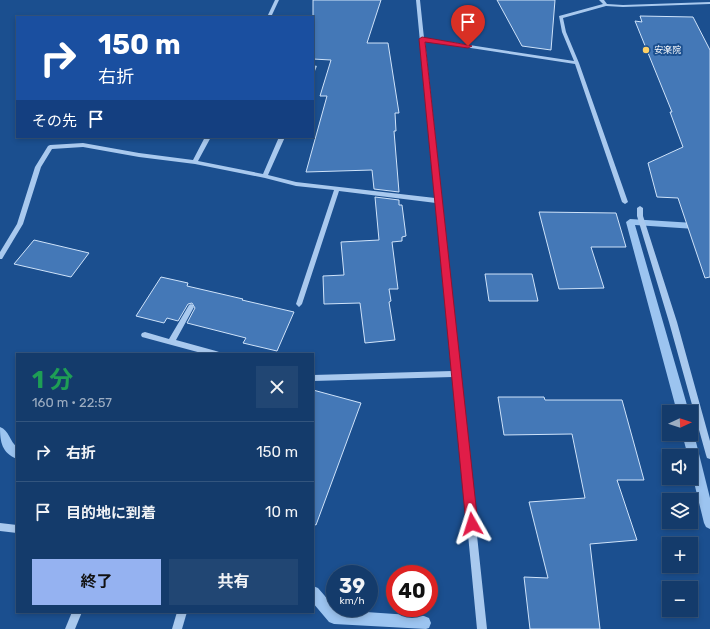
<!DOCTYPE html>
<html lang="ja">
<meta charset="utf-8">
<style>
body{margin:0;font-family:Rubik,"Noto Sans JP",sans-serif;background:#214673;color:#f1f3f6;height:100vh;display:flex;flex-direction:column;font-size:15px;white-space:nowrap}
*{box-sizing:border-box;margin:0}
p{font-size:13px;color:#9dadc1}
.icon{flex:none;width:22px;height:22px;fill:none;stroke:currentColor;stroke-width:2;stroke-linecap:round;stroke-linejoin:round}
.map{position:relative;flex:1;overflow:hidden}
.side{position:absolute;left:16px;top:353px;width:298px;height:260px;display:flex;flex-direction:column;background:#143b6b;border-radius:0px;box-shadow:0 2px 6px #0003,0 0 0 1px #33557e}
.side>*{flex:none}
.banner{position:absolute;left:16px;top:16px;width:298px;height:122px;border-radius:0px;box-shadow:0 2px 6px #0003,0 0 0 1px #33557e;background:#1a4fa0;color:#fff;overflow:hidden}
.needle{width:26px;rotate:87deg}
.controls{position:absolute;left:662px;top:405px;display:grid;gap:8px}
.controls a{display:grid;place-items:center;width:36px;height:36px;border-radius:0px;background:#143b6b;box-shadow:0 2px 6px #0003,0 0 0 1px #33557e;font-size:20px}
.speed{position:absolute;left:326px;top:565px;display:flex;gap:8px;font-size:20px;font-weight:700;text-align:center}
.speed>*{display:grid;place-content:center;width:52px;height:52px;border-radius:50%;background:#143b6b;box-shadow:0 2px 6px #0003,0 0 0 1px #33557e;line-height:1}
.speed small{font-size:10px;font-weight:400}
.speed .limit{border:6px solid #d22;background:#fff;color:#111}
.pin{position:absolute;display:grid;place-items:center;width:34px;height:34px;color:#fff;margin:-41px -17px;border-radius:50% 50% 50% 0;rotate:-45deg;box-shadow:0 0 4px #0007}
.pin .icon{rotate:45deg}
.me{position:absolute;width:44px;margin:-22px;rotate:354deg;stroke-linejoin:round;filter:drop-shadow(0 0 3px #0008)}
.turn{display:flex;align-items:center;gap:14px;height:84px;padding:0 16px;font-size:18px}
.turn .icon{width:52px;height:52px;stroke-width:2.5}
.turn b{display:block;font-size:28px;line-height:34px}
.then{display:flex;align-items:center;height:38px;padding:0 16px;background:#0003;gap:8px;font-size:15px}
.round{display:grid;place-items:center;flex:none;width:42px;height:42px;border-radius:0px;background:#214673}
.head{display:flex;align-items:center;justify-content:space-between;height:68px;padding:0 16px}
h1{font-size:24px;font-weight:700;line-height:30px;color:#1e9e55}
.action{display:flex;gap:8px;margin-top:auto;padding:8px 16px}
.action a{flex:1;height:46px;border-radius:0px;background:#95b2f1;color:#111;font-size:16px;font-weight:700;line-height:46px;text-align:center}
.action a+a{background:#214673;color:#f1f3f6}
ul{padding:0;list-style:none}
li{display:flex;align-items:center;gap:12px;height:60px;padding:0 16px;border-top:1px solid #33557e}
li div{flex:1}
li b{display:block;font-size:15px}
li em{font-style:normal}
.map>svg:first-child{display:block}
</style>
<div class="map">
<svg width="710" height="629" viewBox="0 0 710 629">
<rect width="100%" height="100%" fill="#1b4f8f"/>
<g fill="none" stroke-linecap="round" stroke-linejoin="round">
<!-- stream -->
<g fill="#9cc4f0" fill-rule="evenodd">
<path d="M 630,219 L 710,224 L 710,230 L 635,225 L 689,412 L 677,412 L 626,222 Z"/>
<path d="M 0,427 C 9,430 10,442 17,447 L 17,459 C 2,453 0,442 0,427 Z"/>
<path d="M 691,430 L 694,434 L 710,498 L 710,529 L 706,527 L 704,523 L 691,470 L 691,456 L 688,456 L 682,434 L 691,434 Z"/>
<path d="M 313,586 L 318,588 L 337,610 L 424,616 L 429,618 L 431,623 L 429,628 L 426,629 L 334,624 L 329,622 L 313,603 Z"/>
</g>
</g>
<!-- building -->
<g fill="#4478b7" stroke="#cfe3fa">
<path d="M 313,0 L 381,0 L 367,43 L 388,43 L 399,113 L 395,113 L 396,131 L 394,131 L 399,192 L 374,189 L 372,170 L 306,172 L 327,96 L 320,96 L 331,60 L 313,59 Z"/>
<path d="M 497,0 L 555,0 L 551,50 L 522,46 Z"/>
<path d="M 640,16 L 693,17 L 710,50 L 710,277 L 705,278 L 678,198 L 657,197 L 648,163 L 683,147 L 670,112 L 672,112 L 635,21 L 642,22 Z"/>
<path d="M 375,197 L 399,200 L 399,205 L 402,205 L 406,236 L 402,237 L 402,241 L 392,242 L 398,289 L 389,289 L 391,301 L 389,302 L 395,340 L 365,343 L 360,303 L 324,304 L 323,276 L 344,275 L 341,242 L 379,240 Z"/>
<path d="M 539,212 L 616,213 L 626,247 L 591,247 L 604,288 L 559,289 Z"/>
<path d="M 34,240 L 89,253 L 71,277 L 14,264 Z"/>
<path d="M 485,274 L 532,274 L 538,301 L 489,301 Z"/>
<path d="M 161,277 L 188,283 L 187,286 L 243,299 L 242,300 L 294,312 L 277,351 L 243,343 L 246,338 L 187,323 L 195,308 L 192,303 L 188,304 L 178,321 L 167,318 L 164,323 L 136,316 Z"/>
<path d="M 313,390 L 361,403 L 316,525 L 313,524 Z"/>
<path d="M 498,397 L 544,397 L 545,400 L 622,400 L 644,480 L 617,480 L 637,540 L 590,544 L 600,629 L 530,629 L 524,577 L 548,578 L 529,502 L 585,498 L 572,434 L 504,435 Z"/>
</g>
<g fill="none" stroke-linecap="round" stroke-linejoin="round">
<!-- minor -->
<g fill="#a9c9ee" fill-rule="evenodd">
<path d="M 275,0 L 279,0 L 271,17 L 267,17 Z"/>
<path d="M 416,0 L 420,0 L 424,38 L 574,61 L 562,32 L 559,16 L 603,4 L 599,0 L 604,0 L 607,4 L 623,5 L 710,2 L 710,4 L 623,7 L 606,6 L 563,18 L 566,32 L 579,63 L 628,202 L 625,204 L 622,202 L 575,64 L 425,41 L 460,372 L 461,374 L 460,376 L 487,629 L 477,629 L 453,377 L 313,381 L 313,375 L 452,371 L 436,203 L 339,191 L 302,304 L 299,307 L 296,304 L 334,190 L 296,186 L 265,178 L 195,164 L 139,157 L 83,147 L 52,149 L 41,167 L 23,224 L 2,259 L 0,259 L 0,252 L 17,224 L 35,167 L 48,146 L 50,145 L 83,143 L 139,153 L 193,160 L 205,137 L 211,137 L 198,161 L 263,174 L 279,137 L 285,137 L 268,175 L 296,182 L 435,198 Z"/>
<path d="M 313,65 L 317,66 L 315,71 L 313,72 Z"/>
<path d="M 640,206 L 643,208 L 643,216 L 677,322 L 710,441 L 710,459 L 707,458 L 706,455 L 669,322 L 637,216 L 637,208 Z"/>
<path d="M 191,304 L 193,305 L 194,307 L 176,340 L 216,351 L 219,352 L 220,354 L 205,354 L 142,337 L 141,335 L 142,333 L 145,332 L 169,339 L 189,305 Z"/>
<path d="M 0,523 L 17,525 L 17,533 L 0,531 Z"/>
<path d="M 72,612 L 82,612 L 75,629 L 65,629 Z"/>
<path d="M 177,612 L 187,612 L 182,629 L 172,629 Z"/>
</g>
</g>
<!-- route -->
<path fill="#e11d48" stroke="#92132f" d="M 422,37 L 468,45 L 472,46 L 468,48 L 425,42 L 478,524 L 476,528 L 472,529 L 468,528 L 466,524 L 419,39 Z"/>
<!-- markers -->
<circle fill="#ffd166" stroke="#1b4f8f" stroke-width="1.5" cx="646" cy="50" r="4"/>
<g text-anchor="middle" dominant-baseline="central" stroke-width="4" stroke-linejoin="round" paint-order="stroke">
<!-- far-poi labels -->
<g font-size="9" fill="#fff" stroke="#1b4f8f" text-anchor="start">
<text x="654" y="50">安楽院</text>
</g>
</g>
</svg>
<div class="controls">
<a><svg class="needle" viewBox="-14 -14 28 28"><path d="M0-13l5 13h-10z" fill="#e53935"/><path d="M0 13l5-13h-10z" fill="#9dadc1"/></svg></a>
<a><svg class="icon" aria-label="sound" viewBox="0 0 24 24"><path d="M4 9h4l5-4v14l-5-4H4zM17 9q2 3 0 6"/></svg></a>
<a><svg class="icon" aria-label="layers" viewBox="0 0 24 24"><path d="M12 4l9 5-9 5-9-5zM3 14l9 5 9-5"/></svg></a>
<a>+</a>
<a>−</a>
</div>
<div class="speed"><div>39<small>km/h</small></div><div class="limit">40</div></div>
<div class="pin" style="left:468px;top:46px;background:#d93025"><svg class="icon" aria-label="arrive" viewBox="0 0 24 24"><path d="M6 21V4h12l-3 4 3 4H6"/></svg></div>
<svg class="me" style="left:472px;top:524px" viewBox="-20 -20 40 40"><path d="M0-17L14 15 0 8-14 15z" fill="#e11d48" stroke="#fff" stroke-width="4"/></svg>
<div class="banner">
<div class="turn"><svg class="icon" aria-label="right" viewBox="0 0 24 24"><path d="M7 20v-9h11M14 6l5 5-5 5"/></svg><div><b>150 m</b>右折</div></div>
<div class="then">その先<svg class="icon" aria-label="arrive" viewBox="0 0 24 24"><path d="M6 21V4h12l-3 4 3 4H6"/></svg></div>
</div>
<section class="side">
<div class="head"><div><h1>1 分</h1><p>160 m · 22:57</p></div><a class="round"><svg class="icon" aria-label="close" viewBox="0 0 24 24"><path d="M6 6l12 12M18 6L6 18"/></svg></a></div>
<ul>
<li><svg class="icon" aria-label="right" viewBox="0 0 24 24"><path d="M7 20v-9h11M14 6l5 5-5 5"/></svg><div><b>右折</b></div><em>150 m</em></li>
<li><svg class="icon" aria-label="arrive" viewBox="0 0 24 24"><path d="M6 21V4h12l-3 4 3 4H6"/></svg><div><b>目的地に到着</b></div><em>10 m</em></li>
</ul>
<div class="action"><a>終了</a><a>共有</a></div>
</section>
</div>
